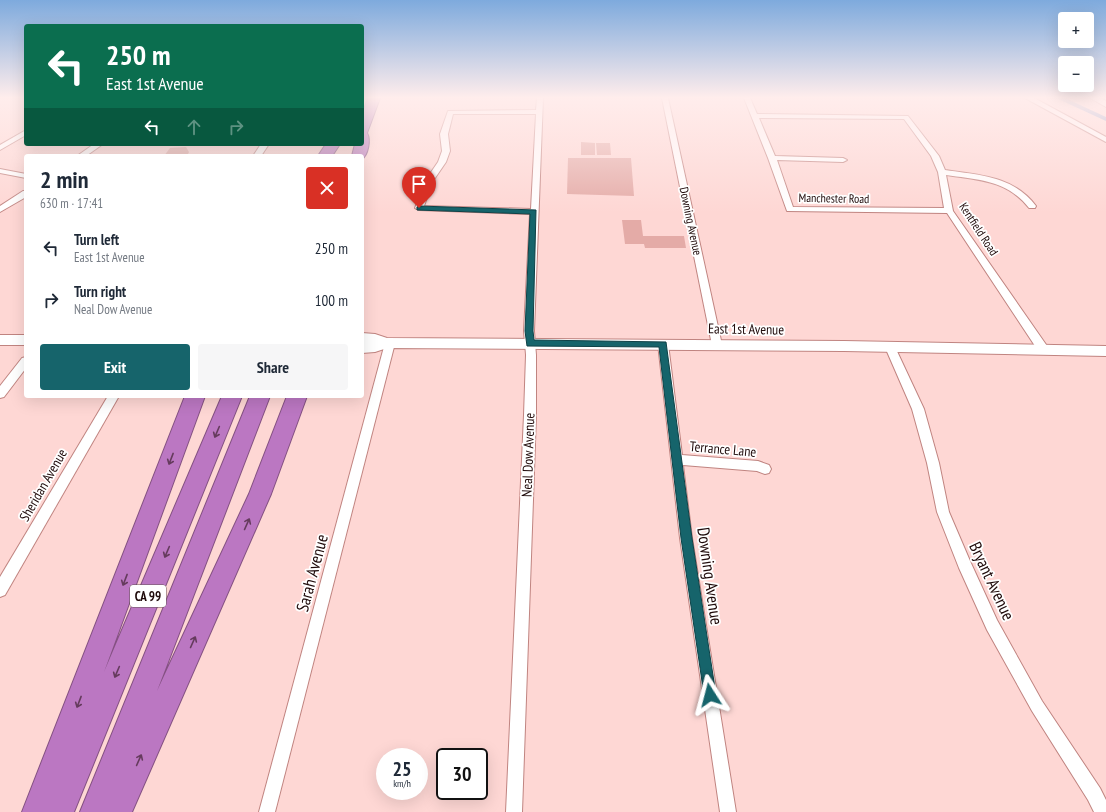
<!DOCTYPE html>
<meta charset="utf-8">
<style>
body{margin:0;font-family:"PT Sans Narrow",sans-serif;background:#f6f6f7;color:#1f2937;height:100vh;display:flex;flex-direction:column;font-size:15px;white-space:nowrap}
*{box-sizing:border-box;margin:0}
p{font-size:13px;color:#747a83}
.icon{flex:none;width:22px;height:22px;fill:none;stroke:currentColor;stroke-width:2;stroke-linecap:round;stroke-linejoin:round}
.map{position:relative;flex:1;overflow:hidden}
.side{position:absolute;left:24px;top:154px;width:340px;height:244px;display:flex;flex-direction:column;background:#fff;border-radius:4px;box-shadow:0 4px 16px #0002}
.side>*{flex:none}
.banner{position:absolute;left:24px;top:24px;width:340px;height:122px;border-radius:4px;box-shadow:0 4px 16px #0002;background:#0b6e4f;color:#fff;overflow:hidden}
.fabs{position:absolute;left:1058px;top:12px;display:grid;gap:8px}
.fabs a{display:grid;place-items:center;width:36px;height:36px;border-radius:4px;background:#fff;box-shadow:0 4px 16px #0002;font-size:20px}
.speed{position:absolute;left:376px;top:748px;display:flex;gap:8px;font-size:20px;font-weight:700;text-align:center}
.speed>*{display:grid;place-content:center;width:52px;height:52px;border-radius:50%;background:#fff;box-shadow:0 4px 16px #0002;line-height:1}
.speed small{font-size:10px;font-weight:400}
.speed .limit{border:2px solid #111;border-radius:6px;background:#fff;color:#111}
.pin{position:absolute;display:grid;place-items:center;width:34px;height:34px;color:#fff;margin:-41px -17px;border-radius:50% 50% 50% 0;rotate:-45deg;box-shadow:0 0 4px #0007}
.pin .icon{rotate:45deg}
.me{position:absolute;width:44px;margin:-22px;rotate:351deg;stroke-linejoin:round;filter:drop-shadow(0 0 3px #0008)}
.turn{display:flex;align-items:center;gap:14px;height:84px;padding:0 16px;font-size:18px}
.turn .icon{width:52px;height:52px;stroke-width:2.5}
.turn b{display:block;font-size:28px;line-height:34px}
.lanes{display:flex;align-items:center;height:38px;padding:0 16px;background:#0003;justify-content:center;gap:20px;direction:ltr}
.lanes .off{opacity:.35}
.round{display:grid;place-items:center;flex:none;width:42px;height:42px;border-radius:4px;background:#f6f6f7}
.summary{display:flex;align-items:center;justify-content:space-between;height:68px;padding:0 16px}
h1{font-size:24px;font-weight:600;line-height:30px}
.button{display:flex;gap:8px;margin-top:auto;padding:8px 16px}
.button a{flex:1;height:46px;border-radius:4px;background:#16646b;color:#fff;font-size:16px;font-weight:600;line-height:46px;text-align:center}
.button a+a{background:#f6f6f7;color:#1f2937}
ul{padding:0;list-style:none}
li{display:flex;align-items:center;gap:12px;height:52px;padding:0 16px}
li div{flex:1}
li b{display:block;font-size:15px}
li em{font-style:normal}
.map>svg:first-child{display:block}
</style>
<div class="map">
<svg width="1106" height="812" viewBox="0 0 1106 812">
<rect width="100%" height="100%" fill="#fed7d4"/>
<!-- green -->
<g fill="#e4aba7">
<path d="M 581,142 L 595,143 L 595,155 L 581,155 Z"/>
<path d="M 596,143 L 610,143 L 611,155 L 597,155 Z"/>
<path d="M 186,147 L 189,152 L 187,156 L 164,156 L 170,148 Z"/>
<path d="M 568,158 L 631,158 L 634,196 L 567,194 Z"/>
<path d="M 622,220 L 641,220 L 643,236 L 684,236 L 686,248 L 645,248 L 644,244 L 625,244 Z"/>
</g>
<g fill="none" stroke-linecap="round" stroke-linejoin="round">
<!-- canal -->
<path fill="#809acc" fill-rule="evenodd" d="M 1056,98 L 1065,98 L 1106,117 L 1106,121 Z"/>
<!-- minor casing -->
<g stroke="#c08480" stroke-width="2">
<g id="minor">
<path d="M 537,98 L 543,98 L 534,331 L 536,355 L 536,415 L 522,812 L 506,812 L 524,415 L 526,355 L 524,331 L 530,214 L 419,210 L 415,208 L 425,181 L 438,162 L 442,151 L 440,134 L 448,111 L 536,110 ZM 453,114 L 536,114 L 531,209 L 424,206 L 433,181 L 446,162 L 450,151 L 448,134 Z"/>
<path d="M 662,98 L 668,98 L 722,345 L 721,348 L 713,348 L 712,345 Z"/>
<path d="M 744,98 L 750,98 L 757,114 L 908,116 L 939,156 L 945,170 C 979,175 1014,176 1036,206 L 1035,208 L 1029,208 C 1007,180 979,180 946,175 L 953,211 L 1047,346 L 1048,349 L 1047,352 L 1039,352 L 947,213 L 787,211 L 768,158 ZM 759,118 L 904,119 L 931,156 L 938,172 L 944,208 L 793,207 L 777,160 L 843,162 L 847,160 L 843,158 L 775,156 Z"/>
<path d="M 1025,98 L 1034,98 L 1106,137 L 1106,142 Z"/>
<path d="M 26,130 L 26,135 L 0,150 L 0,145 Z"/>
<path d="M 94,144 L 103,144 L 86,156 L 77,156 Z"/>
<path d="M 261,144 L 269,144 L 261,156 L 253,156 Z"/>
<path d="M 0,169 L 26,174 L 26,178 L 0,173 Z"/>
<path d="M 23,191 L 26,191 L 26,197 L 0,212 L 0,206 Z"/>
<path d="M 390,339 L 394,340 L 395,343 L 275,812 L 259,812 L 385,343 L 386,340 Z"/>
<path d="M 663,340 L 667,341 L 668,344 L 682,455 L 758,461 L 769,465 L 771,469 L 769,473 L 765,474 L 757,471 L 683,465 L 692,538 L 736,812 L 720,812 L 680,538 L 658,344 L 659,341 Z"/>
<path d="M 890,343 L 894,344 L 895,347 L 924,409 L 939,463 L 949,512 L 970,561 L 997,620 L 1042,701 L 1100,788 L 1106,800 L 1106,812 L 1094,812 L 1088,800 L 1032,711 L 987,630 L 959,568 L 937,512 L 927,463 L 912,409 L 885,347 L 886,344 Z"/>
<path d="M 26,357 L 26,368 L 4,397 L 0,398 L 0,386 L 22,358 Z"/>
<path d="M 108,396 L 119,396 L 5,595 L 0,597 L 0,577 Z"/>
</g>
</g>
<!-- tertiary casing -->
<g stroke="#c08480" stroke-width="2">
<g id="tertiary">
<path d="M 1090,98 L 1101,98 L 1106,101 L 1106,107 Z"/>
<path d="M 362,333 L 375,334 L 387,338 L 844,341 L 1106,346 L 1106,356 L 844,351 L 387,348 L 375,352 L 362,353 L 362,343 L 367,343 L 362,343 Z"/>
<rect x="0" y="335" width="26" height="10"/>
</g>
</g>
<!-- motorway casing -->
<g stroke="#845182" stroke-width="2">
<g id="motorway">
<path d="M 368,98 L 380,98 L 367,133 C 371,140 368,155 362,159 L 362,156 L 352,156 L 355,144 L 362,144 L 362,114 Z"/>
<path d="M 326,144 L 340,144 L 332,156 L 318,156 Z"/>
<path d="M 185,396 L 205,396 L 104,672 L 222,396 L 242,396 L 74,812 L 22,812 Z"/>
<path d="M 250,396 L 270,396 L 157,691 L 249,494 L 287,396 L 307,396 L 271,494 L 132,812 L 80,812 Z"/>
</g>
</g>
<!-- minor -->
<use href="#minor" fill="#fff" fill-rule="evenodd"/>
<!-- tertiary -->
<use href="#tertiary" fill="#fff" fill-rule="evenodd"/>
<!-- motorway -->
<use href="#motorway" fill="#bb77c2" fill-rule="evenodd"/>
</g>
<!-- one-way arrows -->
<defs><path id="oneway-shaft" d="M-6 0H5M1.5-3L5.5 0L1.5 3" fill="none" stroke-width="1.6" stroke-linecap="round" stroke-linejoin="round"/></defs>
<g stroke="#653b5d">
<use href="#oneway-shaft" transform="translate(217 432) rotate(113)"/>
<use href="#oneway-shaft" transform="translate(171 459) rotate(111)"/>
<use href="#oneway-shaft" transform="translate(247 524) rotate(-66)"/>
<use href="#oneway-shaft" transform="translate(167 552) rotate(113)"/>
<use href="#oneway-shaft" transform="translate(125 580) rotate(111)"/>
<use href="#oneway-shaft" transform="translate(193 642) rotate(-66)"/>
<use href="#oneway-shaft" transform="translate(117 672) rotate(113)"/>
<use href="#oneway-shaft" transform="translate(79 702) rotate(111)"/>
<use href="#oneway-shaft" transform="translate(139 760) rotate(-66)"/>
</g>
<!-- sky -->
<linearGradient id="sky" x2="0" y2="1"><stop stop-color="#7eaadd"/><stop offset="0.46" stop-color="#ffedec"/><stop offset="1" stop-color="#ffedec" stop-opacity="0"/></linearGradient>
<rect width="1106" height="212" fill="url(#sky)"/>
<!-- route -->
<path fill="#16646b" stroke="#0e4146" d="M 419,206 L 536,210 L 533,331 L 534,340 L 666,342 L 692,538 L 716,695 L 714,699 L 710,701 L 706,699 L 704,695 L 681,538 L 659,347 L 527,346 L 525,331 L 530,214 L 417,210 L 417,207 Z"/>
<g text-anchor="middle" dominant-baseline="central" stroke-width="3.5" stroke-linejoin="round" paint-order="stroke">
<!-- far-street labels -->
<g font-size="12" fill="#1f0a0a" stroke="#fff">
<text transform="translate(834 198) rotate(1)">Manchester Road</text>
<text transform="translate(691 221) rotate(78)">Downing Avenue</text>
<text transform="translate(979 229) rotate(57)">Kentfield Road</text>
</g>
<!-- shield labels -->
<rect fill="#fff" stroke="#625454" stroke-width="1" x="130" y="585" width="36" height="22" rx="3"/>
<g font-size="13" font-weight="bold" fill="#1f0a0a">
<text x="148" y="596">CA 99</text>
</g>
<!-- street labels -->
<g font-size="14" fill="#1f0a0a" stroke="#fff">
<text transform="translate(746 329) rotate(1)">East 1st Avenue</text>
<text transform="translate(723 449) rotate(5)">Terrance Lane</text>
<text transform="translate(528 455) rotate(-88)">Neal Dow Avenue</text>
<text transform="translate(43 485) rotate(-60)">Sheridan Avenue</text>
</g>
<!-- near-street labels -->
<g font-size="17" fill="#1f0a0a" stroke="#fff">
<text transform="translate(312 573) rotate(-75)">Sarah Avenue</text>
<text transform="translate(710 576) rotate(82)">Downing Avenue</text>
<text transform="translate(992 581) rotate(65)">Bryant Avenue</text>
</g>
</g>
</svg>
<div class="fabs">
<a>+</a>
<a>−</a>
</div>
<div class="speed"><div>25<small>km/h</small></div><div class="limit">30</div></div>
<div class="pin" style="left:419px;top:208px;background:#d93025"><svg class="icon" aria-label="arrive" viewBox="0 0 24 24"><path d="M6 21V4h12l-3 4 3 4H6"/></svg></div>
<svg class="me" style="left:710px;top:695px" viewBox="-20 -20 40 40"><path d="M0-17L14 15 0 8-14 15z" fill="#16646b" stroke="#fff" stroke-width="4"/></svg>
<div class="banner">
<div class="turn"><svg class="icon" aria-label="left" viewBox="0 0 24 24"><path d="M17 20v-9H6M10 6l-5 5 5 5"/></svg><div><b>250 m</b>East 1st Avenue</div></div>
<div class="lanes"><svg class="icon" aria-label="left" viewBox="0 0 24 24"><path d="M17 20v-9H6M10 6l-5 5 5 5"/></svg><svg class="icon off" aria-label="ahead" viewBox="0 0 24 24"><path d="M12 20V5M6 11l6-6 6 6"/></svg><svg class="icon off" aria-label="right" viewBox="0 0 24 24"><path d="M7 20v-9h11M14 6l5 5-5 5"/></svg></div>
</div>
<section class="side">
<div class="summary"><div><h1>2 min</h1><p>630 m · 17:41</p></div><a class="round" style="background:#d93025;color:#fff"><svg class="icon" aria-label="close" viewBox="0 0 24 24"><path d="M6 6l12 12M18 6L6 18"/></svg></a></div>
<ul>
<li><svg class="icon" aria-label="left" viewBox="0 0 24 24"><path d="M17 20v-9H6M10 6l-5 5 5 5"/></svg><div><b>Turn left</b><p>East 1st Avenue</p></div><em>250 m</em></li>
<li><svg class="icon" aria-label="right" viewBox="0 0 24 24"><path d="M7 20v-9h11M14 6l5 5-5 5"/></svg><div><b>Turn right</b><p>Neal Dow Avenue</p></div><em>100 m</em></li>
</ul>
<div class="button"><a>Exit</a><a>Share</a></div>
</section>
</div>
